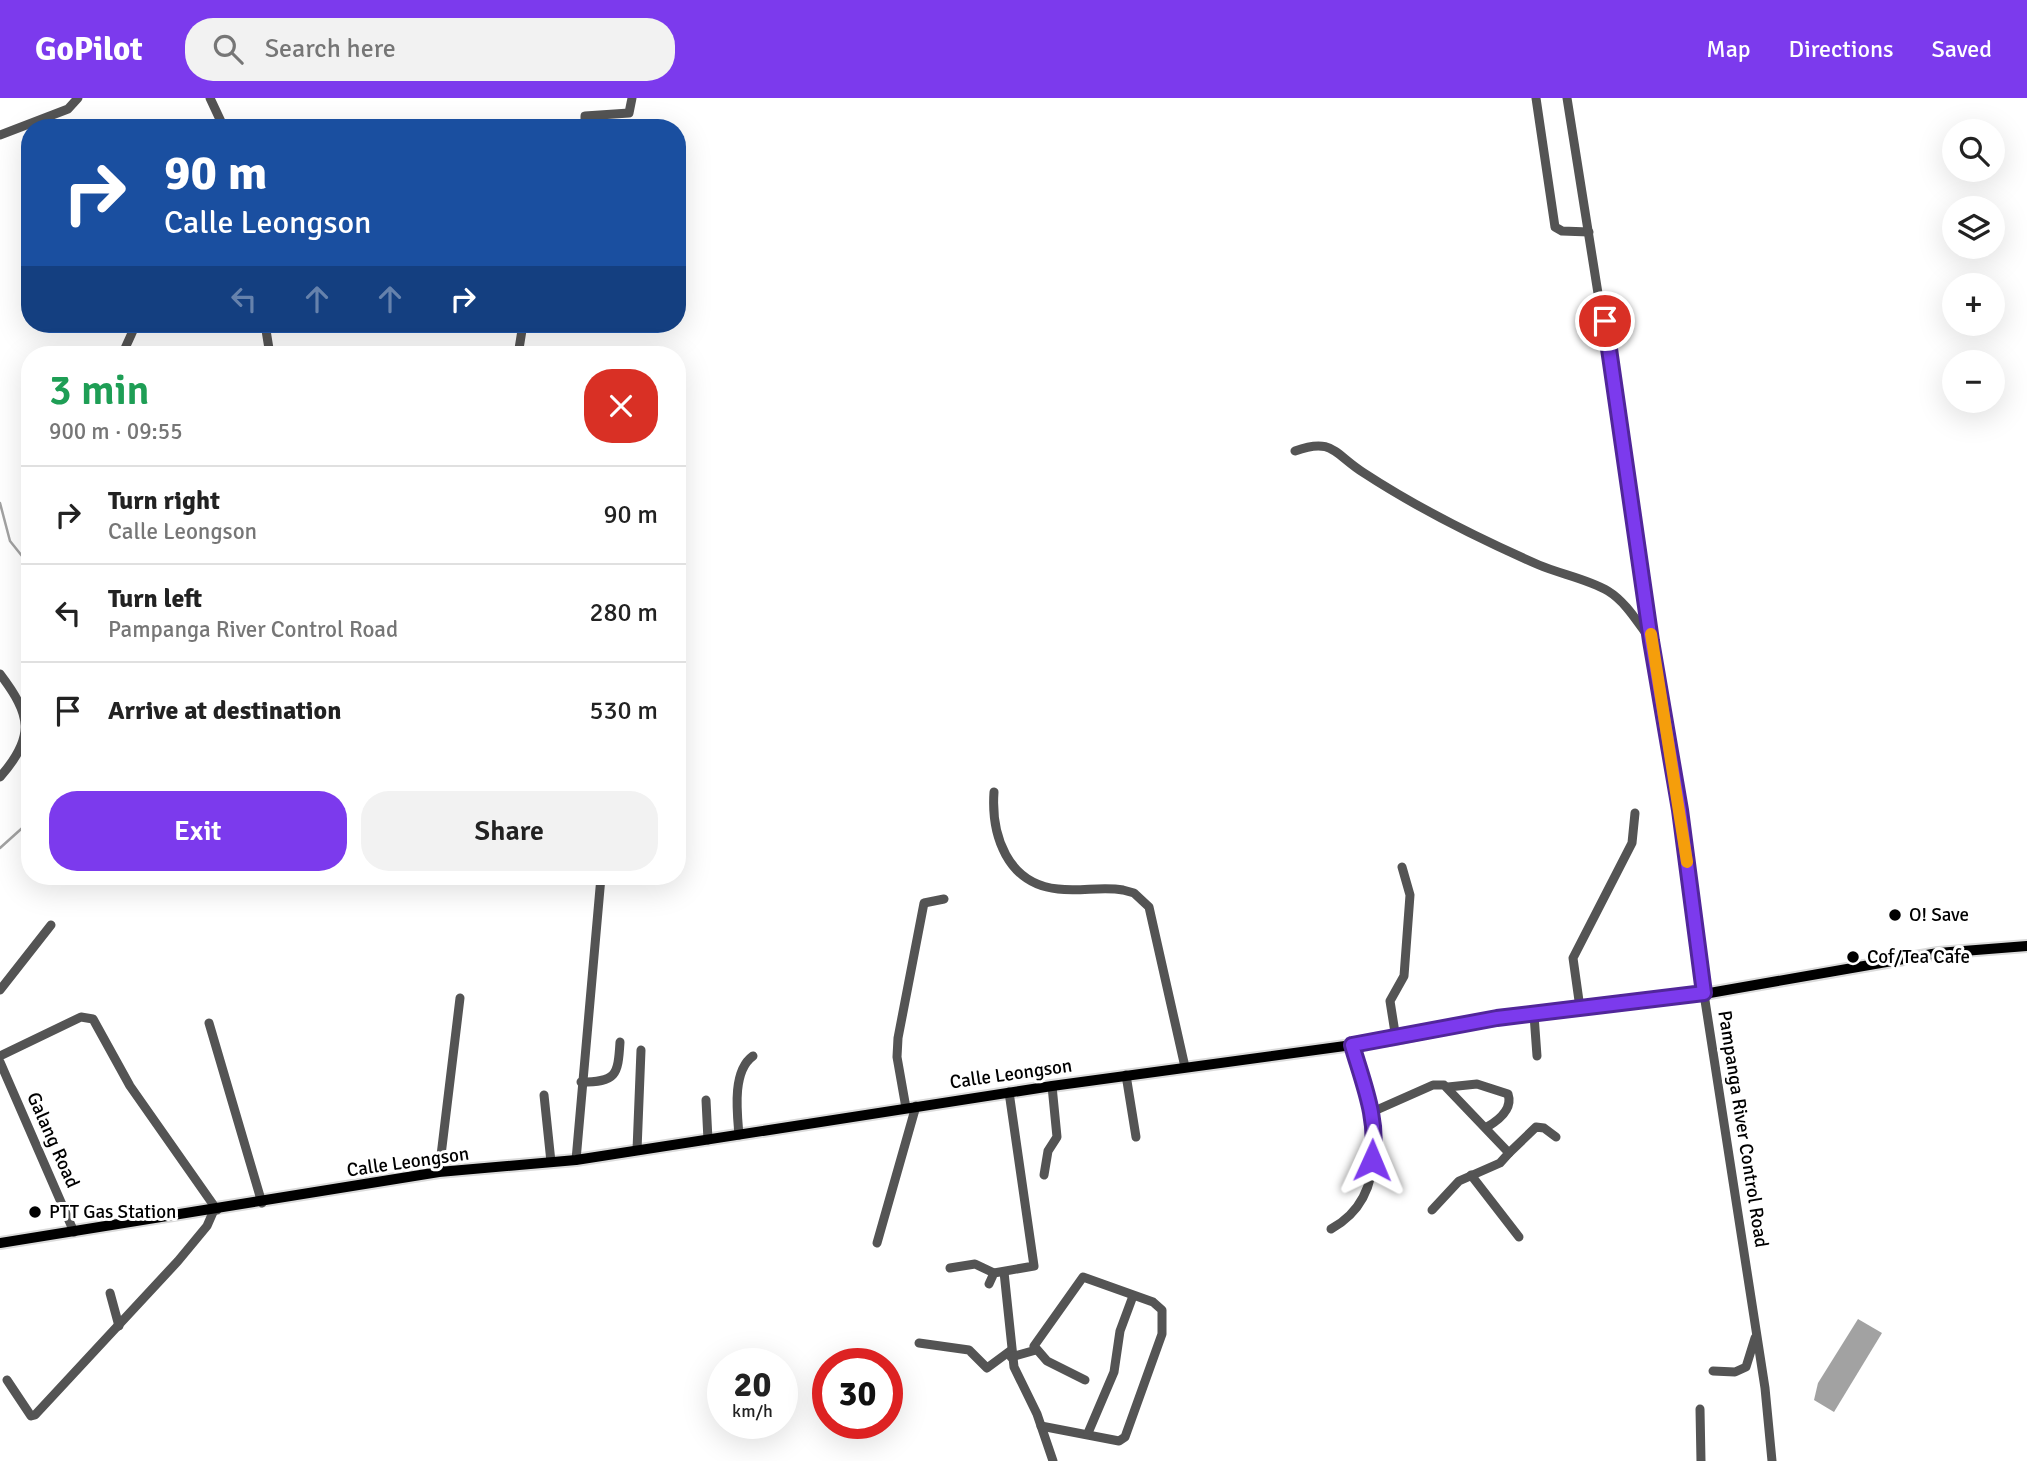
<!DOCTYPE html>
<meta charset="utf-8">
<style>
body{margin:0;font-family:Signika,sans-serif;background:#f2f2f2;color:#222;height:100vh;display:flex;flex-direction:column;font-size:26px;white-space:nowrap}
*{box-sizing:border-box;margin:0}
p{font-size:23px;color:#767676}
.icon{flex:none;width:38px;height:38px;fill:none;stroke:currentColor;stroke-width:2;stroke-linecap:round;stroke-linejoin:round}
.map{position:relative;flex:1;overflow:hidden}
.details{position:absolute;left:21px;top:248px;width:665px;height:539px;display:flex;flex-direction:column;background:#fff;border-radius:28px;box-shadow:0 7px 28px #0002}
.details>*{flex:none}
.top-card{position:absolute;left:21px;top:21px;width:665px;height:214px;border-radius:28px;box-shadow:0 7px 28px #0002;background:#1a4fa0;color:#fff;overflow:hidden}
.fabs{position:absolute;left:1942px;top:21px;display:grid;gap:14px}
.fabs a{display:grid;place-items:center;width:63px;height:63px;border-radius:50%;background:#fff;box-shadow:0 7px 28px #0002;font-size:35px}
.speed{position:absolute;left:707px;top:1250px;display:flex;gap:14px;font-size:35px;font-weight:700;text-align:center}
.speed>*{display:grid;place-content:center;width:91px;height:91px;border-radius:50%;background:#fff;box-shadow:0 7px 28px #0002;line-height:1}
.speed small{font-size:18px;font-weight:400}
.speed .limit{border:10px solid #d22;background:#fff;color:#111}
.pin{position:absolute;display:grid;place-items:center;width:60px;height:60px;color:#fff;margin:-30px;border:4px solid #fff;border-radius:50%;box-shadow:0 2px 7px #0007}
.me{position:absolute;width:77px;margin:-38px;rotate:1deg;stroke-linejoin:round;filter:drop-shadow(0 0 5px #0008)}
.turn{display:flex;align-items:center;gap:24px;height:147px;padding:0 28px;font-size:32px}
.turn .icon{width:91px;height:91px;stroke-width:2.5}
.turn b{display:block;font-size:49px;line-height:60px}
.lanes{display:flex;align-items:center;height:66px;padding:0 28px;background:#0003;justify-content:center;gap:35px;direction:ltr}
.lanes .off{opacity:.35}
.round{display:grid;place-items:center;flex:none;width:74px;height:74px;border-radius:28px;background:#f2f2f2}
.headline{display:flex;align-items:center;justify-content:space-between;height:119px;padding:0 28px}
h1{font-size:42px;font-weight:600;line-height:52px;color:#1e9e55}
.primary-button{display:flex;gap:14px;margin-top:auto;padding:14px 28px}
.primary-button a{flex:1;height:80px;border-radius:28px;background:#7c3aed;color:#fff;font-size:28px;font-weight:600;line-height:80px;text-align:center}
.primary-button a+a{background:#f2f2f2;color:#222}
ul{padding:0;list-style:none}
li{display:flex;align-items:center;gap:21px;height:98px;padding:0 28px;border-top:2px solid #e0e0e0}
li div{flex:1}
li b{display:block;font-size:26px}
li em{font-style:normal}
header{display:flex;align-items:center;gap:42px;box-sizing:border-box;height:98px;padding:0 35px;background:#7c3aed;color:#fff}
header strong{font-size:33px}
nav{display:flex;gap:38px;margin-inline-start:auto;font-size:24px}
.search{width:490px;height:63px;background:#f2f2f2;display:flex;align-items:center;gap:18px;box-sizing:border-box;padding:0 24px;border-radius:28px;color:#767676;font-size:26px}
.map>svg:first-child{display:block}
</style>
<header>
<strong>GoPilot</strong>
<div class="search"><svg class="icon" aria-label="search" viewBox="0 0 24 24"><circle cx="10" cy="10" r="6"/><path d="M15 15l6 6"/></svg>Search here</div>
<nav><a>Map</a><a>Directions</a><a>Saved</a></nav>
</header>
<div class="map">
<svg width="2027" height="1363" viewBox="0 0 2027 1363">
<rect width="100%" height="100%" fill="#fff"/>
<!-- water -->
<path fill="#a2a2a2" d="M 1858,1221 L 1882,1235 L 1834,1314 L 1814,1302 L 1818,1285 Z"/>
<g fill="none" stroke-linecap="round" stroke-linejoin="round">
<!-- stream -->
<g stroke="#a2a2a2" stroke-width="2.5">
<path d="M 0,405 L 10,443 L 30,468"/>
<path d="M 0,750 L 30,723"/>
</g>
<!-- major casing -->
<g stroke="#dbdbdb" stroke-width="14">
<path id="major" d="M 0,1145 L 439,1074 L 576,1062 L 1052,988 L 1396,941 L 1497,920 L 1704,896 L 1938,855 L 2027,848"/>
</g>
<!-- minor -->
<g stroke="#545454" stroke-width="9">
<path d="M 210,0 L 224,30"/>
<path d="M 1536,0 L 1555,129 L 1562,133 L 1589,134"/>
<path d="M 1567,0 L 1680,712 L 1704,896 L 1765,1290 L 1772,1363"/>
<path d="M 585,30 L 585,18 L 629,15 L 632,0"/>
<path d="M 0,37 L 68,11 L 78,0"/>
<path d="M 265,226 L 270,257"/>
<path d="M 122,257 L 136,226"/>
<path d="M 518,257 L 523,226"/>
<path d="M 1295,353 C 1333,339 1334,356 1364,375 C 1416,409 1482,442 1539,467 C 1560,476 1588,481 1608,493 C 1626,504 1638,525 1650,541"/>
<path d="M 0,576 C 31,617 36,638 0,679"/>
<path d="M 994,694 C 991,737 1007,786 1058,791 C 1080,794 1102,788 1123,792 L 1134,795 L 1149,809 L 1185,969"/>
<path d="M 0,892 L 51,827"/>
<path d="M 1580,910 L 1573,860 L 1632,745 L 1635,715"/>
<path d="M 1534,917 L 1537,958"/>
<path d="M 209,925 L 262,1105"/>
<path d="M 1396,941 L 1390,903 L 1404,878 L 1410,797 L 1402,769"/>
<path d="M 0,958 L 81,919 L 93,921 L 130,988 L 217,1112"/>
<path d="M 0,964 L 74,1134"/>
<path d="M 1126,977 L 1136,1039"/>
<path d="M 581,984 C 616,984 618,978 620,944"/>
<path d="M 1448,989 L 1477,986 L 1508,996 C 1513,1011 1499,1022 1487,1029"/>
<path d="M 544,997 L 551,1064"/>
<path d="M 706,1002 L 708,1042"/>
<path d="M 906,1010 L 897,959 L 898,940 L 924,805 L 944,801"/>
<path d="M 1372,1014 L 1433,987 L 1444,987 L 1509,1055 L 1500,1065 L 1459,1083 L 1432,1112"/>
<path d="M 739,1037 C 737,1014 732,973 753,958"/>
<path d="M 637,1052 L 641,952"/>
<path d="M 1509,1055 L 1536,1029 L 1544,1030 L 1556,1039"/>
<path d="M 576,1062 L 601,779"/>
<path d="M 439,1074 L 460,900"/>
<path d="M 1044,1077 L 1048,1053 L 1057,1039 L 1052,988"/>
<path d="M 1471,1077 L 1519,1139"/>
<path d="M 1331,1131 C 1399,1094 1369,1005 1352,947"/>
<path d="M 877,1145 L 916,1008"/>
<path d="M 950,1170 L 975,1166 L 994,1175"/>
<path d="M 1004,1174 L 1014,1269 L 1037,1316 L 1053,1363"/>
<path d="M 989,1186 L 994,1175 L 1034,1168 L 1009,994"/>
<path d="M 110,1195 L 119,1228"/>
<path d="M 919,1245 L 969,1252 L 987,1270 L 1010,1253"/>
<path d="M 1011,1259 L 1036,1252"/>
<path d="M 1713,1273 L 1735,1274 L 1746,1269 L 1755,1240"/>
<path d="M 7,1282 L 31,1318 L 35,1317 L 178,1163 L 207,1128 L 214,1112"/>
<path d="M 1700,1311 L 1701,1363"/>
<path d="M 1041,1328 L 1119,1343 L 1125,1339 L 1162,1236 L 1162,1212 L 1153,1204 L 1083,1179 L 1034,1248 L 1047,1263 L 1085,1282"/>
<path d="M 1088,1335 L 1114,1274 L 1120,1233 L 1133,1198"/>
</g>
<!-- major -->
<use href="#major" stroke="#000" stroke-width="10"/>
</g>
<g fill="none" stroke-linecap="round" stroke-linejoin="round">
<!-- route casing -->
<g stroke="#51269a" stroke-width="18">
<path id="route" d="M 1372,1062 C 1379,1022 1363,985 1352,947 L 1497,920 L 1704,895 L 1680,712 L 1651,543 L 1605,223"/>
</g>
<!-- route -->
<use href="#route" stroke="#7c3aed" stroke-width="12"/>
<!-- slow -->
<path stroke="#f59e0b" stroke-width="12" d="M 1651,536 L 1687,764"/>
</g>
<!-- markers -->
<g fill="#000" stroke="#fff" stroke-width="2.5">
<circle cx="1895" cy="817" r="7"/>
<circle cx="1853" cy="859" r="7"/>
<circle cx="35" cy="1114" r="7"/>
</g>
<g text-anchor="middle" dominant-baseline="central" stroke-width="6" stroke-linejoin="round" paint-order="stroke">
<!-- poi labels -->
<g font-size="19" fill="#000" stroke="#fff" text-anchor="start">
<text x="1909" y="817">O! Save</text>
<text x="1867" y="859">Cof/Tea Cafe</text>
<text x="49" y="1114">PTT Gas Station</text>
</g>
<!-- street labels -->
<g font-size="19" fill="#000" stroke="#fff">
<text transform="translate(1011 976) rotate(-8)">Calle Leongson</text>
<text transform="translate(1743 1031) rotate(81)">Pampanga River Control Road</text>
<text transform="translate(53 1042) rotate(66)">Galang Road</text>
<text transform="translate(408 1064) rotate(-8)">Calle Leongson</text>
</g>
</g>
</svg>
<div class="fabs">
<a><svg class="icon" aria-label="search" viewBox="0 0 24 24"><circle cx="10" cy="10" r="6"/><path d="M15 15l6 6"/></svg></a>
<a><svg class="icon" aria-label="layers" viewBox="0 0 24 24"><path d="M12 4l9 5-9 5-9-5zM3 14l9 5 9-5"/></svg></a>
<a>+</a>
<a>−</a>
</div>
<div class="speed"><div>20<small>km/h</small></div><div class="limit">30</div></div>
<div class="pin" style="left:1605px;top:223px;background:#d93025"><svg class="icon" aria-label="arrive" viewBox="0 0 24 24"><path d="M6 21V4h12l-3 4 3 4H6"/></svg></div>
<svg class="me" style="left:1372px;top:1062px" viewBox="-20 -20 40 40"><path d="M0-17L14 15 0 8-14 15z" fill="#7c3aed" stroke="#fff" stroke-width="4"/></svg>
<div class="top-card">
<div class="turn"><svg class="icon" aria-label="right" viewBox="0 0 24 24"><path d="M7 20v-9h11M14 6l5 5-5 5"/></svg><div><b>90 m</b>Calle Leongson</div></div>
<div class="lanes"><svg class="icon off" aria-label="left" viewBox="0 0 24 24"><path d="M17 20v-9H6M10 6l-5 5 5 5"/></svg><svg class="icon off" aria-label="ahead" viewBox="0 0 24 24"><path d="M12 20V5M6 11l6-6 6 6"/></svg><svg class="icon off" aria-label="ahead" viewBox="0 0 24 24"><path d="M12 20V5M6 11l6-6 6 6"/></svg><svg class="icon" aria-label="right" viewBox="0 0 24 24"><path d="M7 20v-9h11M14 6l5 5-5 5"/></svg></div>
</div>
<section class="details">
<div class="headline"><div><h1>3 min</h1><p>900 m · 09:55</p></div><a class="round" style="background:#d93025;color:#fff"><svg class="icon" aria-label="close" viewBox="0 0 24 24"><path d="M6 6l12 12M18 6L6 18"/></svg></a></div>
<ul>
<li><svg class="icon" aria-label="right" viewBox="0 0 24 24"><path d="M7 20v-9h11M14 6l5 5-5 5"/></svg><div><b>Turn right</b><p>Calle Leongson</p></div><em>90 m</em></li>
<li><svg class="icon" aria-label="left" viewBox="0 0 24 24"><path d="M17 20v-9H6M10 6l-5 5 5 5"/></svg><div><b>Turn left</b><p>Pampanga River Control Road</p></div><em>280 m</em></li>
<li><svg class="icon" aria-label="arrive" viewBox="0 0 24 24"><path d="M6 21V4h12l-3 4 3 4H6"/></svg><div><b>Arrive at destination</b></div><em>530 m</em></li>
</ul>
<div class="primary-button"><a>Exit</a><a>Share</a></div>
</section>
</div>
